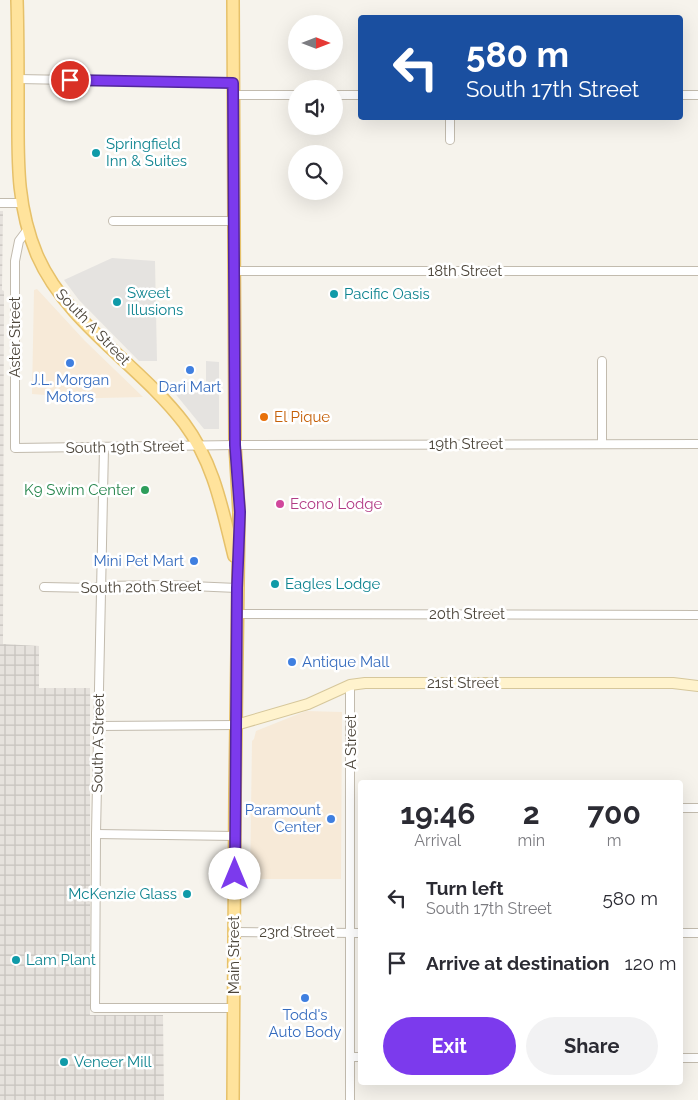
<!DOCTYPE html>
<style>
body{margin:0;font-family:Raleway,sans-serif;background:#f2f2f3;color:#2b2b33;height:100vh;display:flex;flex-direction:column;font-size:19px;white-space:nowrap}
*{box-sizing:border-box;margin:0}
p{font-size:16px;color:#7c7c81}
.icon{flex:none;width:28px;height:28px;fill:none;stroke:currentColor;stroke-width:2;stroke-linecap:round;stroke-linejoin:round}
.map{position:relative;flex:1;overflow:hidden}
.sheet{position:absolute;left:358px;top:780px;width:325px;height:305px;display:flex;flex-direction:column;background:#fff;border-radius:5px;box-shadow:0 5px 20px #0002}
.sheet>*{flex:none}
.top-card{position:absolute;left:358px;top:15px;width:325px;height:105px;border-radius:5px;box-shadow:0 5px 20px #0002;background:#1a4fa0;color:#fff;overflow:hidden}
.needle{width:32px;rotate:90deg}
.controls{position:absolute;left:288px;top:15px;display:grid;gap:10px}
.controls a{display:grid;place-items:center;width:55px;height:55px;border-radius:50%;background:#fff;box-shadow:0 5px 20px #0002;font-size:25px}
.pin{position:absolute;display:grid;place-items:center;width:42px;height:42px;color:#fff;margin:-21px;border:2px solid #fff;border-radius:50%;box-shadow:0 1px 5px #0007}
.me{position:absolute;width:55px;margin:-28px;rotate:0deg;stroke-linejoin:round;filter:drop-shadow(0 0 4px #0008)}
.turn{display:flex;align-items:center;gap:18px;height:105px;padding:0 25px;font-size:22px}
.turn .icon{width:65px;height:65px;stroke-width:2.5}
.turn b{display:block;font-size:35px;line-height:42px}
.eta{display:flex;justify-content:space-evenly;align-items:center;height:85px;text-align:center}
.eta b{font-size:30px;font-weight:700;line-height:35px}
.primary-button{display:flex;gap:10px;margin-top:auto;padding:10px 25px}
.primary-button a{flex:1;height:58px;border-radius:30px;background:#7c3aed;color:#fff;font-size:20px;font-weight:700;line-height:58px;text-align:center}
.primary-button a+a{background:#f2f2f3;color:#2b2b33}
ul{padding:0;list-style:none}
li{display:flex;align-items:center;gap:15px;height:65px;padding:0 25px}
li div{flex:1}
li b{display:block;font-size:19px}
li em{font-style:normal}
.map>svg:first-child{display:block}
</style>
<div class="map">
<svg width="698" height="1100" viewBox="0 0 698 1100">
<defs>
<pattern id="industrial-grid" width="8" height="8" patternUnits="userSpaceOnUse" patternTransform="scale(1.25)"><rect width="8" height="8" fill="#e6e2dd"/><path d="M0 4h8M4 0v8" fill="none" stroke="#c7c3be"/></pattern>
</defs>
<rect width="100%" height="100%" fill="#f6f3ec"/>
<!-- commercial -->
<g fill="#f7ead8">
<path d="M 37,289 L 85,341 L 143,397 L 58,399 L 58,396 L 32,394 L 34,290 Z"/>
<path d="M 306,711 L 342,712 L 341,879 L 250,879 L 252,741 L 254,739 L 256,731 Z"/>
</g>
<!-- industrial -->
<path fill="url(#industrial-grid)" d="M 0,211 L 3,211 L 2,290 L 4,291 L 3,644 L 39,646 L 39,688 L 90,688 L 90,1015 L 163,1015 L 164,1100 L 0,1100 Z"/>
<!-- parking -->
<g fill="#e5e3e0">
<path d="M 112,258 L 155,261 L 157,361 L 139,361 L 79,300 L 64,280 Z"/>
<path d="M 206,361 L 219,362 L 219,429 L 204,429 L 169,386 L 174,382 L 206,382 Z"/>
</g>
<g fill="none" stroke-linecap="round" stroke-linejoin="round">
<!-- street casing -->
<g stroke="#c2bbae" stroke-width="10">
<g id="street">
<path d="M 18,79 L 233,83"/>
<path d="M 233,95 L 296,95"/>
<path d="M 334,95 L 360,95"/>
<path d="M 680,95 L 698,95"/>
<path d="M 450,118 L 450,140"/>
<path d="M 0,203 L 21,203"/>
<path d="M 113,221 L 233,221"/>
<path d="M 28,229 L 19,241 L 15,261 L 15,448 L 235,445 L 698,444"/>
<path d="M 233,271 L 698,271"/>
<path d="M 602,361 L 602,444"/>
<path d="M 104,447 L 96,834 L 95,1008 L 234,1008"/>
<path d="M 44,587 L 93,588 L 101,586 L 168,585 L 237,588"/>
<path d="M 237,614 L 698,615"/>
<path d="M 99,726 L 236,725"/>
<path d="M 680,808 L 698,808"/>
<path d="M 96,834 L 235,836"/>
<path d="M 234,932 L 360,933"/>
<path d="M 680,933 L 698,933"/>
<path d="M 350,1057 L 360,1057"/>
<path d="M 680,1058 L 698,1058"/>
<path d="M 350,1100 L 350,685"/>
</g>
</g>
<!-- secondary casing -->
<g stroke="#d6c79b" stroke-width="12">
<path id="secondary" d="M 236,725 L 308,704 L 350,685 L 365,683 L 673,683 L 698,686"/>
</g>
<!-- primary casing -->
<g stroke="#e6c16a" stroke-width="14">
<g id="primary">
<path d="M 17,0 C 18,35 18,71 18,106 C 18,159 16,205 37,255 C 67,324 139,364 184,423 C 214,463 222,508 234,556"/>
<path d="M 233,0 L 235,445 L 239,512 L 235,794 L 233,1100"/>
</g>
</g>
<!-- street -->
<use href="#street" stroke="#fff" stroke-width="8"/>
<!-- secondary -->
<use href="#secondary" stroke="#fff3cd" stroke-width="10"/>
<!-- primary -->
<use href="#primary" stroke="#ffe39c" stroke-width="11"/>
</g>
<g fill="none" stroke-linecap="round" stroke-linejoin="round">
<!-- route casing -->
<g stroke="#51269a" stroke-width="12">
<path id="route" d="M 70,80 L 233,83 L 235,445 L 240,512 L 237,588 L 235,874"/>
</g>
<!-- route -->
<use href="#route" stroke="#7c3aed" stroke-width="9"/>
</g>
<!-- markers -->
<g fill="#0f9aa8" stroke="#fff" stroke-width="2">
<circle cx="96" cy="153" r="5"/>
<circle cx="334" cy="294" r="5"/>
<circle cx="117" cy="302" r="5"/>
<circle cx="275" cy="584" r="5"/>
<circle cx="187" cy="894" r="5"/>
<circle cx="16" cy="960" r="5"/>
<circle cx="64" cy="1062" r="5"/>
</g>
<g fill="#3f7fe0" stroke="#fff" stroke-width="2">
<circle cx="70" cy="363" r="5"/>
<circle cx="190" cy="370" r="5"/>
<circle cx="194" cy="561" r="5"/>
<circle cx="292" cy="662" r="5"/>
<circle cx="331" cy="819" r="5"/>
<circle cx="305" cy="998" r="5"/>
</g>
<circle fill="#e8710a" stroke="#fff" stroke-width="2" cx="264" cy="417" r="5"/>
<circle fill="#2e9e5b" stroke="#fff" stroke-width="2" cx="145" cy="490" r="5"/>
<circle fill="#d1479c" stroke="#fff" stroke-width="2" cx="280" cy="504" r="5"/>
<g text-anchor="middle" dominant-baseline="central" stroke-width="5" stroke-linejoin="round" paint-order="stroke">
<!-- culture labels -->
<g font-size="15" fill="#0d838f" stroke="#fff" text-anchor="start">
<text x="106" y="144">Springfield<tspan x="106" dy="17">Inn &amp; Suites</tspan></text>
<text x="127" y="293">Sweet<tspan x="127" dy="17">Illusions</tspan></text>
<text x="344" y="294">Pacific Oasis</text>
<text x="285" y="584">Eagles Lodge</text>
<text x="177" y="894" text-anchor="end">McKenzie Glass</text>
<text x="26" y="960">Lam Plant</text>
<text x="74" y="1062">Veneer Mill</text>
</g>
<!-- street labels -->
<g font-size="15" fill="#4b4439" stroke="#fff">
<text x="465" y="271">18th Street</text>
<text transform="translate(93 327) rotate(46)">South A Street</text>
<text transform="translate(15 337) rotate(-90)">Aster Street</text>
<text x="466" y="444">19th Street</text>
<text transform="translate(125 447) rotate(-1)">South 19th Street</text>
<text transform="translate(141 587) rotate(-1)">South 20th Street</text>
<text x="467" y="614">20th Street</text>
<text x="463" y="683">21st Street</text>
<text transform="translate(351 742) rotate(-90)">A Street</text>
<text transform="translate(98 743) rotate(-89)">South A Street</text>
<text x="297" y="932">23rd Street</text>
<text transform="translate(234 955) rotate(-90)">Main Street</text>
</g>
<!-- shop labels -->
<g font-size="15" fill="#366cbe" stroke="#fff">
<text x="70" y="380">J.L. Morgan<tspan x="70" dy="17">Motors</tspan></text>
<text x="190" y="387">Dari Mart</text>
<text x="184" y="561" text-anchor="end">Mini Pet Mart</text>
<text x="302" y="662" text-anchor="start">Antique Mall</text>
<text x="321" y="810" text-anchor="end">Paramount<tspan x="321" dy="17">Center</tspan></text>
<text x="305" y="1015">Todd's<tspan x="305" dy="17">Auto Body</tspan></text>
</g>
<!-- food labels -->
<g font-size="15" fill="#c56008" stroke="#fff" text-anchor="start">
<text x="274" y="417">El Pique</text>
</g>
<!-- leisure labels -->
<g font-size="15" fill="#27864d" stroke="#fff" text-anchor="end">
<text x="135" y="490">K9 Swim Center</text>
</g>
<!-- hotel labels -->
<g font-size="15" fill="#b23c85" stroke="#fff" text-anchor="start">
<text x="290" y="504">Econo Lodge</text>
</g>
</g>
</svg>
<div class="controls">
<a><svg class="needle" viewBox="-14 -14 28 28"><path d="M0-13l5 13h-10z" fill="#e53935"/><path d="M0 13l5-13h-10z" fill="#7c7c81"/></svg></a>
<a><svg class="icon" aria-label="sound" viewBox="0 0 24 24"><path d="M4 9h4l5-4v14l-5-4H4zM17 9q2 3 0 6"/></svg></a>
<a><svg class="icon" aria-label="search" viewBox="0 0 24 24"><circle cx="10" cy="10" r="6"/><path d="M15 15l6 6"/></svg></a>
</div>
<div class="pin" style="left:70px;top:80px;background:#d93025"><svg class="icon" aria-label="arrive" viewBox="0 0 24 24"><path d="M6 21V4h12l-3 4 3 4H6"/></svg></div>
<svg class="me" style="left:235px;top:874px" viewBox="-20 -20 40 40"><circle r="19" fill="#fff"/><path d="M0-13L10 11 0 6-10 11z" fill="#7c3aed"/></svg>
<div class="top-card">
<div class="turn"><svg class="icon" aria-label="left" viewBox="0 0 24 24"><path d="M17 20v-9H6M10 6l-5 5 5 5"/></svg><div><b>580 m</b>South 17th Street</div></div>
</div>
<section class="sheet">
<div class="eta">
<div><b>19:46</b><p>Arrival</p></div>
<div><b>2</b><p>min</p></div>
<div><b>700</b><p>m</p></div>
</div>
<ul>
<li><svg class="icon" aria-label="left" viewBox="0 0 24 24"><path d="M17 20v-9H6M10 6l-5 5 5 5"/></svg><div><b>Turn left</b><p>South 17th Street</p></div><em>580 m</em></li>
<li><svg class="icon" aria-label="arrive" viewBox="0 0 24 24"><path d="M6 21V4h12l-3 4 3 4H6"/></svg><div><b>Arrive at destination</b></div><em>120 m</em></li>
</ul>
<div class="primary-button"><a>Exit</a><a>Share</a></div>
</section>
</div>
